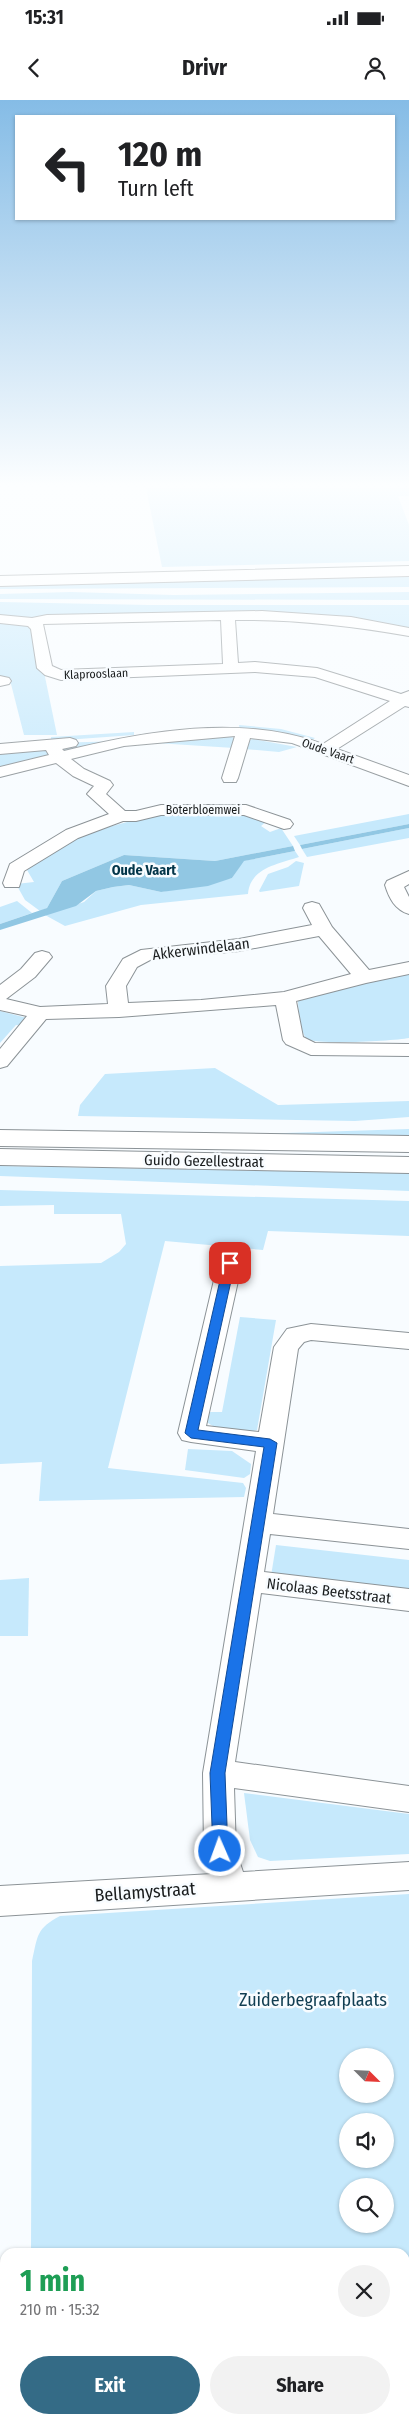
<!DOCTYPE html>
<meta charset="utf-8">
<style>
body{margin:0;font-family:"Fira Sans Condensed",sans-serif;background:#f2f2f2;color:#202124;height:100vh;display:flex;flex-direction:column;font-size:19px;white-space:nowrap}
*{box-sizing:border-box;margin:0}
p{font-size:16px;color:#757577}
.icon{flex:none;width:28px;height:28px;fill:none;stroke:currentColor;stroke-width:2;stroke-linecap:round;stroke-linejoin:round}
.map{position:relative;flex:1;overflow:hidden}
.side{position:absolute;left:0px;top:2148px;width:410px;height:176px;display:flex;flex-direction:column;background:#fff;border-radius:15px 15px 0 0;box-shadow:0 1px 4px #0004}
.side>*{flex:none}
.top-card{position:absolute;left:15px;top:15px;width:380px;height:105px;border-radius:0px;box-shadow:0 1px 4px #0004;background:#fff;color:#202124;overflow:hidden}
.needle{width:32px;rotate:114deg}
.tools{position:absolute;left:339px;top:1948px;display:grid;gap:10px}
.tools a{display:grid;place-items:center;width:55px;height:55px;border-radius:50%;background:#fff;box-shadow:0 1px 4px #0004;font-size:25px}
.pin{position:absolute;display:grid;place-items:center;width:42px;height:42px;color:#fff;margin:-21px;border-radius:10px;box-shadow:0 2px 8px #0006}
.me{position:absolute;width:55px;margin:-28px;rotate:358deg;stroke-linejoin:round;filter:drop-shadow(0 0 4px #0008)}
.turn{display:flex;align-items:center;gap:18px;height:105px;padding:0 20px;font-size:22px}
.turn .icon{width:65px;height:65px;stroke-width:2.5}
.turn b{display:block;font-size:35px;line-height:42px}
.round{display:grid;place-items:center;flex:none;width:52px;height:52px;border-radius:26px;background:#f2f2f2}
.overview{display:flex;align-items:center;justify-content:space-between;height:85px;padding:0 20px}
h1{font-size:30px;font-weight:700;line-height:38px;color:#1e9e55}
.action{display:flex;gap:10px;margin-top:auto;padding:10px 20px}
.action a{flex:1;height:58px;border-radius:30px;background:#346b86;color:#fff;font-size:20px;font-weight:700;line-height:58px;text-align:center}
.action a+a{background:#f2f2f2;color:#202124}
.status{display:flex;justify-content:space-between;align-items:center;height:35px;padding:0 25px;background:#fff;direction:ltr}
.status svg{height:14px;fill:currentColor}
header{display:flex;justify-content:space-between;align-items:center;height:65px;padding:0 20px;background:#fff;font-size:22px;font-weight:700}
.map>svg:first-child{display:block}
</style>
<div class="status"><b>15:31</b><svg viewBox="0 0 49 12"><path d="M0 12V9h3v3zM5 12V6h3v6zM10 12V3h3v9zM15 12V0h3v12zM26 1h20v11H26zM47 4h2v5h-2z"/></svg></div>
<header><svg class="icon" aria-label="back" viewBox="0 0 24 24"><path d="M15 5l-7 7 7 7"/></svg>Drivr<svg class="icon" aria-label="person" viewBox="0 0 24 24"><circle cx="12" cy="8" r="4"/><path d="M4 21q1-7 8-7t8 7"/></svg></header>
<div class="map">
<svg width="409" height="2323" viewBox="0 0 409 2323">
<rect width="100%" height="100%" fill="#f8fcff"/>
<!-- green -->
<g fill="#c6e9fc" fill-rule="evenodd">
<path d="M 146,388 L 409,388 L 409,396 L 398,396 L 409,425 L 409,461 L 162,467 Z"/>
<path d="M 409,475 L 409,487 L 0,489 L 0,484 Z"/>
<path d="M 71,492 L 174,495 L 409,492 L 409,500 L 0,499 L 0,494 Z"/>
<path d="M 0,502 L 149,505 L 409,505 L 409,529 L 258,512 L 30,518 L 0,515 Z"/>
<path d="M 0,520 L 25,525 L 31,529 L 44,572 L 57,635 L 24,635 L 11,584 L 0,578 Z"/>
<path d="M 239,625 L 281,629 L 315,638 L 311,641 L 240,630 Z"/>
<path d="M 134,632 L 134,635 L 51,641 L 51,637 Z"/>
<path d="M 216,637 L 232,637 L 237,640 L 234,648 L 156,643 Z"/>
<path d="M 253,639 L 297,647 L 279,652 L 244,649 L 247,641 Z"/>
<path d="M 124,641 L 0,672 L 0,649 L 51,643 Z"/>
<path d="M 168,711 L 250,716 L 267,721 L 261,726 L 270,732 L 281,728 L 293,746 L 215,761 L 124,755 L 62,781 L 47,808 L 40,811 L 25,800 L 16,784 L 34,782 L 27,770 L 75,736 Z"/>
<path d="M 409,714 L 409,724 L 300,745 L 294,736 Z"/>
<path d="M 409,728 L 409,738 L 307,757 L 302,749 Z"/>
<path d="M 295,751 L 299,757 C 278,764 250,768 248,794 L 141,805 L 65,826 L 45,815 L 84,802 L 96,791 L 113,787 L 129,785 L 161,792 L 232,778 L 243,761 Z"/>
<path d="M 296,761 L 304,763 L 299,786 L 260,792 L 259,791 L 268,774 L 288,767 Z"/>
<path d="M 17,801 L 32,813 L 0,824 L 0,807 Z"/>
<path d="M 409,874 L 409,938 C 394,941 317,945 307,939 C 301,935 298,908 298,901 L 374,881 Z"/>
<path d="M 0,911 L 27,918 L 23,926 L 16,925 L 0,943 Z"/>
<path d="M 215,968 L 278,1005 L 409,1001 L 409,1017 L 355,1021 L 78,1016 L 80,1005 L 105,974 Z"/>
<path d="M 409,1029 L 409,1036 L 253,1034 Z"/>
<path d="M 0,1066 L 409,1073 L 409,1091 L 0,1076 Z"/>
<path d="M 0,1090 L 409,1101 L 409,1136 L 268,1131 L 263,1150 L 165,1141 L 108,1368 L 243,1383 L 246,1388 L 244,1397 L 39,1401 L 42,1362 L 0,1364 L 0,1166 L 101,1163 L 119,1152 L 126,1144 L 121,1114 L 54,1114 L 54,1105 L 0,1106 Z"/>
<path d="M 240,1217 L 276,1220 L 257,1330 C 239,1337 215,1331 202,1318 L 204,1312 L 222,1312 Z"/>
<path d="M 188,1349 L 232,1351 L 251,1364 L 250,1374 L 244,1378 L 185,1370 Z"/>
<path d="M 276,1445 L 409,1460 L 409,1492 L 271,1476 Z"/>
<path d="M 29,1478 L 28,1536 L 0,1536 L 0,1480 Z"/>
<path d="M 244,1693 L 409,1714 L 409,1754 L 270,1761 L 258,1757 L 250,1740 Z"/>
<path d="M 409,1794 L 409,2323 L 30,2323 L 30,2319 L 405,2319 L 405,2152 L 31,2152 L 32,1861 C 38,1835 36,1829 60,1816 ZM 348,1956 L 385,1956 L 385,1994 L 348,1994 ZM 348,2021 L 385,2021 L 385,2059 L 348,2059 ZM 348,2086 L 385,2086 L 385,2124 L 348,2124 Z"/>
</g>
<!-- water -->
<g fill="#91c7e3">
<path d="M 409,724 L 409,728 L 302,749 L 300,745 Z"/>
<path d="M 293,746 L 295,751 L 244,761 L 232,778 L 208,786 L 161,792 L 129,785 L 113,787 L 96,791 L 76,806 L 0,830 L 0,824 L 47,808 L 62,781 L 124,755 L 215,761 Z"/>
</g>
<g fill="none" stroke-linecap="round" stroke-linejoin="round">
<!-- minor casing -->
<g stroke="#8c9397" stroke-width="2">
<g id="minor">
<path d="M 262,511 L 351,517 L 409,528 L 409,536 C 352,526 294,519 235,520 L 238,563 L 255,562 L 317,568 L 401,594 L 409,591 L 409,607 L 405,606 L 337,649 L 409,675 L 409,686 L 292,643 L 250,638 L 238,678 L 236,682 L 224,682 L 222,678 L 235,636 L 124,646 L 71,659 L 84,669 L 110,681 L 113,685 L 106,694 L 125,711 L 136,711 L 161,705 L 246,705 L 290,720 L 293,724 L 290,728 L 284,729 L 244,715 L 161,715 L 136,721 L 123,721 L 78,738 L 24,771 L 19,787 L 5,787 L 3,783 L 10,764 L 66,730 L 109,714 L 87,694 L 94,686 L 73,676 L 56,663 L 0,677 L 0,667 L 49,655 L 46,650 L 0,654 L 0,644 L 70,638 L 76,640 L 78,643 L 76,646 L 62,649 L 64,651 C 146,631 241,614 323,644 L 390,601 L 315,577 L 255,572 L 61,580 L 45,575 L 37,568 L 31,529 L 28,526 L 0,523 L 0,515 L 32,518 L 47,515 ZM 221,520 L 223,564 L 61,570 L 52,566 L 43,524 Z"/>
<path d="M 0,576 L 9,578 L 11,581 L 9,584 L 0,586 Z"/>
<path d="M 409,771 L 409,784 L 404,787 L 409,797 L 409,814 C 395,810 389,798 385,785 L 387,781 Z"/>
<path d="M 312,802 L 319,804 L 332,827 L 369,870 L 409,862 L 409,874 L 366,883 L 296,901 L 303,937 L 315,943 L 409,944 L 409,956 L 311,955 L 286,944 L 283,940 L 276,905 L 119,917 L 46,919 L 7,966 L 0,968 L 0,949 L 27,916 L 0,910 L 0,885 L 21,869 L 35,853 L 42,851 L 49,853 L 52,857 L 35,877 L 6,899 L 40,907 L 108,904 L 106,886 L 123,859 L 141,850 L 239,839 L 312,825 L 303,808 L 305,804 ZM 319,836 L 351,874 L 284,892 L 201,900 L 128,903 L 126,886 L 137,867 L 152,859 L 239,851 Z"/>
<path d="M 230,1155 L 238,1158 L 242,1163 L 206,1326 L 259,1332 L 274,1247 L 287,1229 L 311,1224 L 409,1233 L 409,1249 L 311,1240 L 304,1242 L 298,1249 L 273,1414 L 409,1429 L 409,1449 L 270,1434 L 264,1472 L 409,1489 L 409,1511 L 261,1493 L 235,1662 L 409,1686 L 409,1712 L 234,1688 L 236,1751 L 243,1772 L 409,1762 L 409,1790 L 0,1816 L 0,1786 L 212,1774 L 204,1751 L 203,1673 L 256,1351 L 191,1342 L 182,1340 L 178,1333 L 218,1163 L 222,1158 Z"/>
</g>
</g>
<!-- major casing -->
<g stroke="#8c9397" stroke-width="2">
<g id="major">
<path d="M 409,466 L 409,476 L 0,486 L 0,476 Z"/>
<path d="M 0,1030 L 409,1036 L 409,1052 L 0,1046 Z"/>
<path d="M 0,1049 L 409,1057 L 409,1073 L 0,1065 Z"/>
</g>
</g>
<!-- minor -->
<use href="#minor" fill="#fff" fill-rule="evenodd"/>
<!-- major -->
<use href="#major" fill="#fff" fill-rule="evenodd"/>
</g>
<!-- sky -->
<linearGradient id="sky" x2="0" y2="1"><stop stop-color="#85bce6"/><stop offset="0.54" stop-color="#fcfeff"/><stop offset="1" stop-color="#fcfeff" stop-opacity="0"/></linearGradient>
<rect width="409" height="713" fill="url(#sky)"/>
<!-- route -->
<path fill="#1a73e8" stroke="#114b97" d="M 230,1160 L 235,1163 L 198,1330 L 270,1339 L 277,1343 L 225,1673 L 228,1751 L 226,1756 L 220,1758 L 215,1756 L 213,1751 L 210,1673 L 264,1347 L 191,1338 L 185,1333 L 224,1163 Z"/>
<g text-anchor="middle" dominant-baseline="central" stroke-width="5" stroke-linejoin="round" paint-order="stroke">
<!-- far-street labels -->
<g font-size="12" fill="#1a1d1e" stroke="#f8fcff">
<text transform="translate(96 574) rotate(-2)">Klaprooslaan</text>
<text transform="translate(328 651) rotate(19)">Oude Vaart</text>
<text x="203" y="710">Boterbloemwei</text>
</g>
<!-- far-neighbourhood labels -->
<g font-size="14" font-weight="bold" fill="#033549" stroke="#f8fcff">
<text x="144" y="770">Oude Vaart</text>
</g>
<!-- street labels -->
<g font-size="15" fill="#1a1d1e" stroke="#f8fcff">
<text transform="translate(201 849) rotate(-7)">Akkerwindelaan</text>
<text transform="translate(204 1061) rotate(1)">Guido Gezellestraat</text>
<text transform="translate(329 1491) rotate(7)">Nicolaas Beetsstraat</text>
</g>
<!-- near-street labels -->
<g font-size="18" fill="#1a1d1e" stroke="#f8fcff">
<text transform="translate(145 1792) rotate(-4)">Bellamystraat</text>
</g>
<!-- near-park labels -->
<g font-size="18" fill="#113e52" stroke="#f8fcff">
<text x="313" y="1900">Zuiderbegraafplaats</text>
</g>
</g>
</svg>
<div class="tools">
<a><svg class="needle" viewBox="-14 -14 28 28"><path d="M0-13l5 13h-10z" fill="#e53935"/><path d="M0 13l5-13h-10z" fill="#757577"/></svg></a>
<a><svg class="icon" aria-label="sound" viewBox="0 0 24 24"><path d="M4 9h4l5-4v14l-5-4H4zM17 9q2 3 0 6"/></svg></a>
<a><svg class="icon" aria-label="search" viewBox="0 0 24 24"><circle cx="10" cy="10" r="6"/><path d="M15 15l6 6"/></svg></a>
</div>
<div class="pin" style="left:230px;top:1163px;background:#d93025"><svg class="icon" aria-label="arrive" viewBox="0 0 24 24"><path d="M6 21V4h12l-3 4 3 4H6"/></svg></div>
<svg class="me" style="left:220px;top:1751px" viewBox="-20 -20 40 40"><circle r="17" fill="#1a73e8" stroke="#fff" stroke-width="3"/><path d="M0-11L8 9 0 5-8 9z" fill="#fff"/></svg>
<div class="top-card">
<div class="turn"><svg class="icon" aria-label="left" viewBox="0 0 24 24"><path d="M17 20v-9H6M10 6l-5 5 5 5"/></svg><div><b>120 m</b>Turn left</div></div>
</div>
<section class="side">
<div class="overview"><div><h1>1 min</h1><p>210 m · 15:32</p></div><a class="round"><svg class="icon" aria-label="close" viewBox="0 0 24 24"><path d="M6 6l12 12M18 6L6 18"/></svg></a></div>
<div class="action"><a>Exit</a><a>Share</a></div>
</section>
</div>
